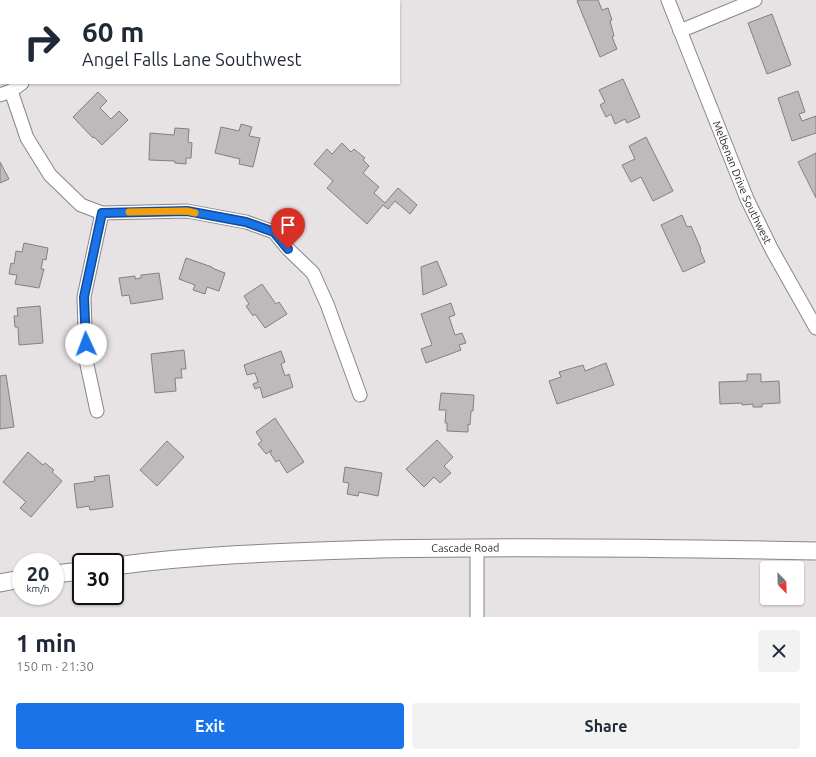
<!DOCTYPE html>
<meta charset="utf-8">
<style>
body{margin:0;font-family:Ubuntu,sans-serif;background:#f2f2f3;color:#1f2937;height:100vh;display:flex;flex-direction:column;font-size:15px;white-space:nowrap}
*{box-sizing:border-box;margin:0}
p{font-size:13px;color:#747a83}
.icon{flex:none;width:22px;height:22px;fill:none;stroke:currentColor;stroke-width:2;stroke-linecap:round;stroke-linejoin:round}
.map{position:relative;height:617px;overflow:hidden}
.sheet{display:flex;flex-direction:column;background:#fff;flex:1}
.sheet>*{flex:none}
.guide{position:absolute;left:0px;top:0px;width:400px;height:84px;box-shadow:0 1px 3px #0004;background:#fff;color:#1f2937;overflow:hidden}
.needle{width:26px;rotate:157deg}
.controls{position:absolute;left:760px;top:561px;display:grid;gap:8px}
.controls a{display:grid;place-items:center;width:44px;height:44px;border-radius:4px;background:#fff;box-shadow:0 1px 3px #0004;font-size:20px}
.speed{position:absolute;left:12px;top:553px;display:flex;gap:8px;font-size:20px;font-weight:700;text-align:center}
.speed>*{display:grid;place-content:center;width:52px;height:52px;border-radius:50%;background:#fff;box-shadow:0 1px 3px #0004;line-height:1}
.speed small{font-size:10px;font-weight:400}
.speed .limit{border:2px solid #111;border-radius:6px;background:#fff;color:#111}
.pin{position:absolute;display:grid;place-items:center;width:34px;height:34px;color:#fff;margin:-41px -17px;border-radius:50% 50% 50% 0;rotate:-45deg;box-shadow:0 0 4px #0007}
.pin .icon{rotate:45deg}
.me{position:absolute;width:44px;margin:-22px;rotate:358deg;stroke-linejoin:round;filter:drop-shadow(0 0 3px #0008)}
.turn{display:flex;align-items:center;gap:14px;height:84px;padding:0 16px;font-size:18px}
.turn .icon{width:52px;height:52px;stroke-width:2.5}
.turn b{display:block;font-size:28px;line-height:34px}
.round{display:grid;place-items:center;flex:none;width:42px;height:42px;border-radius:4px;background:#f2f2f3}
.headline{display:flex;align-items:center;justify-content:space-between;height:68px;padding:0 16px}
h1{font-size:24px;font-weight:700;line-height:30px}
.action{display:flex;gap:8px;margin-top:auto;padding:8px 16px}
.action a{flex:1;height:46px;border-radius:4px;background:#1a73e8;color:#fff;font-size:16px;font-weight:700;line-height:46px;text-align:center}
.action a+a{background:#f2f2f3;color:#1f2937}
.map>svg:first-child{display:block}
</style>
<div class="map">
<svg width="816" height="617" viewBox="0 0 816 617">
<rect width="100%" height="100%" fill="#e7e3e5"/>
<!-- building -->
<g fill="#bdbabb" stroke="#838081">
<path d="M 579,0 L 598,0 L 602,10 L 608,8 L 612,20 L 610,21 L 614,36 L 612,37 L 617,49 L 600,57 L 577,1 Z"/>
<path d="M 772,14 L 791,65 L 767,74 L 748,23 Z"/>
<path d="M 623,79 L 640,117 L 627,123 L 625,119 L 615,124 L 611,114 L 606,117 L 600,105 L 605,102 L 599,90 Z"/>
<path d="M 798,91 L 805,112 L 799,114 L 802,121 L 816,116 L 816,133 L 792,141 L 778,98 Z"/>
<path d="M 98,92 L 107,101 L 100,108 L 111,119 L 119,111 L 128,120 L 102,145 L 94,137 L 93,138 L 73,117 Z"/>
<path d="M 241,124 L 252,127 L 249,136 L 260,138 L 253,167 L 239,164 L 240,159 L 215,153 L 221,127 L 239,131 Z"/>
<path d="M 175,128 L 189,129 L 188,142 L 192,143 L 191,158 L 186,158 L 186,164 L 175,163 L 175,161 L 149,160 L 150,133 L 174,135 Z"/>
<path d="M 646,137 L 673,191 L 653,201 L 641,177 L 631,182 L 622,165 L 635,159 L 629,146 Z"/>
<path d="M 342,143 L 351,152 L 354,149 L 365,158 L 363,160 L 369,166 L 363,173 L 379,187 L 374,193 L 385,203 L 398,188 L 417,205 L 410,214 L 395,201 L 388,209 L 383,205 L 367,224 L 327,188 L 333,181 L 314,164 L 327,149 L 332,154 Z"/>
<path d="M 816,153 L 816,198 L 798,162 Z"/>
<path d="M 0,162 L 9,179 L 0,183 Z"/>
<path d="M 682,215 L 687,227 L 691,226 L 701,249 L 700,250 L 705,262 L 683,272 L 661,225 Z"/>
<path d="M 24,243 L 48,248 L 46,260 L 43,259 L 41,269 L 44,269 L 39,288 L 15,284 L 17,275 L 9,274 L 11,263 L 14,264 L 16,251 L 22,252 Z"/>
<path d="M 186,258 L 212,267 L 212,268 L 225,273 L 219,291 L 207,287 L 205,294 L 193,290 L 195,285 L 179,279 Z"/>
<path d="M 437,261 L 447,285 L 423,295 L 421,267 Z"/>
<path d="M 159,273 L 163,299 L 131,304 L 129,295 L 122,296 L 119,278 L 135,276 L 135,279 L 141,278 L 141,275 Z"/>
<path d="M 262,284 L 276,304 L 279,302 L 287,314 L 265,328 L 255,314 L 253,316 L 246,306 L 249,304 L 244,296 Z"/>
<path d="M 451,303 L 455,315 L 449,317 L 455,335 L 462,333 L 466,343 L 459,345 L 461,350 L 426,363 L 421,349 L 432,345 L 421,314 Z"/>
<path d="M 40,306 L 43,343 L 19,345 L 18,327 L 15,327 L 14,316 L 18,316 L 17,308 Z"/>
<path d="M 184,350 L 186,369 L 181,369 L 182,378 L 175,378 L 176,391 L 155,393 L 151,354 Z"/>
<path d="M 281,351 L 285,362 L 281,364 L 285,376 L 289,374 L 293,387 L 263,398 L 260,387 L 255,389 L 253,384 L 258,382 L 255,373 L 247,375 L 244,365 Z"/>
<path d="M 606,363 L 614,385 L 557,404 L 549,381 L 561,377 L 559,372 L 583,365 L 585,371 Z"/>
<path d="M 747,374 L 761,374 L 761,382 L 779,381 L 780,403 L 762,404 L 762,407 L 753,407 L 753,404 L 742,405 L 742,403 L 720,404 L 719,382 L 747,381 Z"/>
<path d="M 6,375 L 14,427 L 0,429 L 0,376 Z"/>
<path d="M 441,393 L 474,395 L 473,411 L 471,411 L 470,425 L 468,424 L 468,432 L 447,431 L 447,423 L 445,423 L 446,410 L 439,410 Z"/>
<path d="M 275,418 L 304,462 L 287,473 L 279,460 L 276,462 L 270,453 L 272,450 L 266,454 L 258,444 L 262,441 L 256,432 Z"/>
<path d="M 437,440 L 453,457 L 444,466 L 451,473 L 440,483 L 434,477 L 424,487 L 406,469 Z"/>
<path d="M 167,441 L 184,457 L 157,486 L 140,470 Z"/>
<path d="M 28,452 L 43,465 L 45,463 L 54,470 L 52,472 L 62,481 L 31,517 L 20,508 L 26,502 L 3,482 Z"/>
<path d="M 345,467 L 382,473 L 378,496 L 359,492 L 358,496 L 347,494 L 349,483 L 343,482 Z"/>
<path d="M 109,475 L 113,507 L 90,510 L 89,506 L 77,508 L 74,484 L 95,481 L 94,477 Z"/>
</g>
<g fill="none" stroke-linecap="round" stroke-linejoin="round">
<!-- minor casing -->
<g stroke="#898687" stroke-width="15">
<g id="minor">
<path id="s1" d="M 668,0 L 747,199 L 772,250 L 816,328"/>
<path d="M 106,1 L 107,0"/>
<path d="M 680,31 L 755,0"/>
<path d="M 11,91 L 27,138 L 50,175 L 81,205 L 102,213 L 187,211 L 246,222 L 274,232 L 288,249 L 313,273 L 327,304 L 360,395"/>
<path d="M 0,95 L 11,91 L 22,83"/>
<path d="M 97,411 L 86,360 L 84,297 L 102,213"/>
<path d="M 477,617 L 477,547"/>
</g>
</g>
<!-- major casing -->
<g stroke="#898687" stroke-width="19">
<g id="major">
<path id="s2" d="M 115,566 C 203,554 291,552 379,549 C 525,546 670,548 816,551"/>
<path d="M 55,574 L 81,571"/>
<path d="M 0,583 L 21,579"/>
</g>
</g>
<!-- minor -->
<use href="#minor" stroke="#fff" stroke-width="13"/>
<!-- major -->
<use href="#major" stroke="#fff" stroke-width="17"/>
</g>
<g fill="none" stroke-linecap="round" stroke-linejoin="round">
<!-- route casing -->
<g stroke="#114b97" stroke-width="10">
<path id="route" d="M 86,344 L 84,297 L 102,213 L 187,211 L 246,222 L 274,232 L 288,249"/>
</g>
<!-- route -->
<use href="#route" stroke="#1a73e8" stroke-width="7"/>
<!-- slow -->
<path stroke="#f59e0b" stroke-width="7" d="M 129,212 L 187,211 L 195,213"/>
</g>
<g text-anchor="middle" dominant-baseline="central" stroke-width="3.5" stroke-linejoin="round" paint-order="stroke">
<!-- street labels -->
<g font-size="11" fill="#313031" stroke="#fff">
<text stroke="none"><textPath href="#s1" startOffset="197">Melbenan Drive Southwest</textPath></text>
<text stroke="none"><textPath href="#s2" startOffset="351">Cascade Road</textPath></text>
</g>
</g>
</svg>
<div class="controls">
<a><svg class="needle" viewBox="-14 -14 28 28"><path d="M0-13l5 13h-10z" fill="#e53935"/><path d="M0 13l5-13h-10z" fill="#747a83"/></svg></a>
</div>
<div class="speed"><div>20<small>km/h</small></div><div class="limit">30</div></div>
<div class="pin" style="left:288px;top:249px;background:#d93025"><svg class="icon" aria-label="arrive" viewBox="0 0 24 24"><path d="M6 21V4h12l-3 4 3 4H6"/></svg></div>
<svg class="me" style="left:86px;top:344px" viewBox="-20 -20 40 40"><circle r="19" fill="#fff"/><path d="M0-13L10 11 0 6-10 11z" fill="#1a73e8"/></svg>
<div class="guide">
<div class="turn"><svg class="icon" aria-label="right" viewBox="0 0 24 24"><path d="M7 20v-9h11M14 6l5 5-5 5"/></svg><div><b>60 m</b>Angel Falls Lane Southwest</div></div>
</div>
</div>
<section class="sheet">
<div class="headline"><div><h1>1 min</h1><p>150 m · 21:30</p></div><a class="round"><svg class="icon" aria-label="close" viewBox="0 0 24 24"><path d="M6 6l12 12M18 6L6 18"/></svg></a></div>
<div class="action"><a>Exit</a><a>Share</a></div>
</section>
